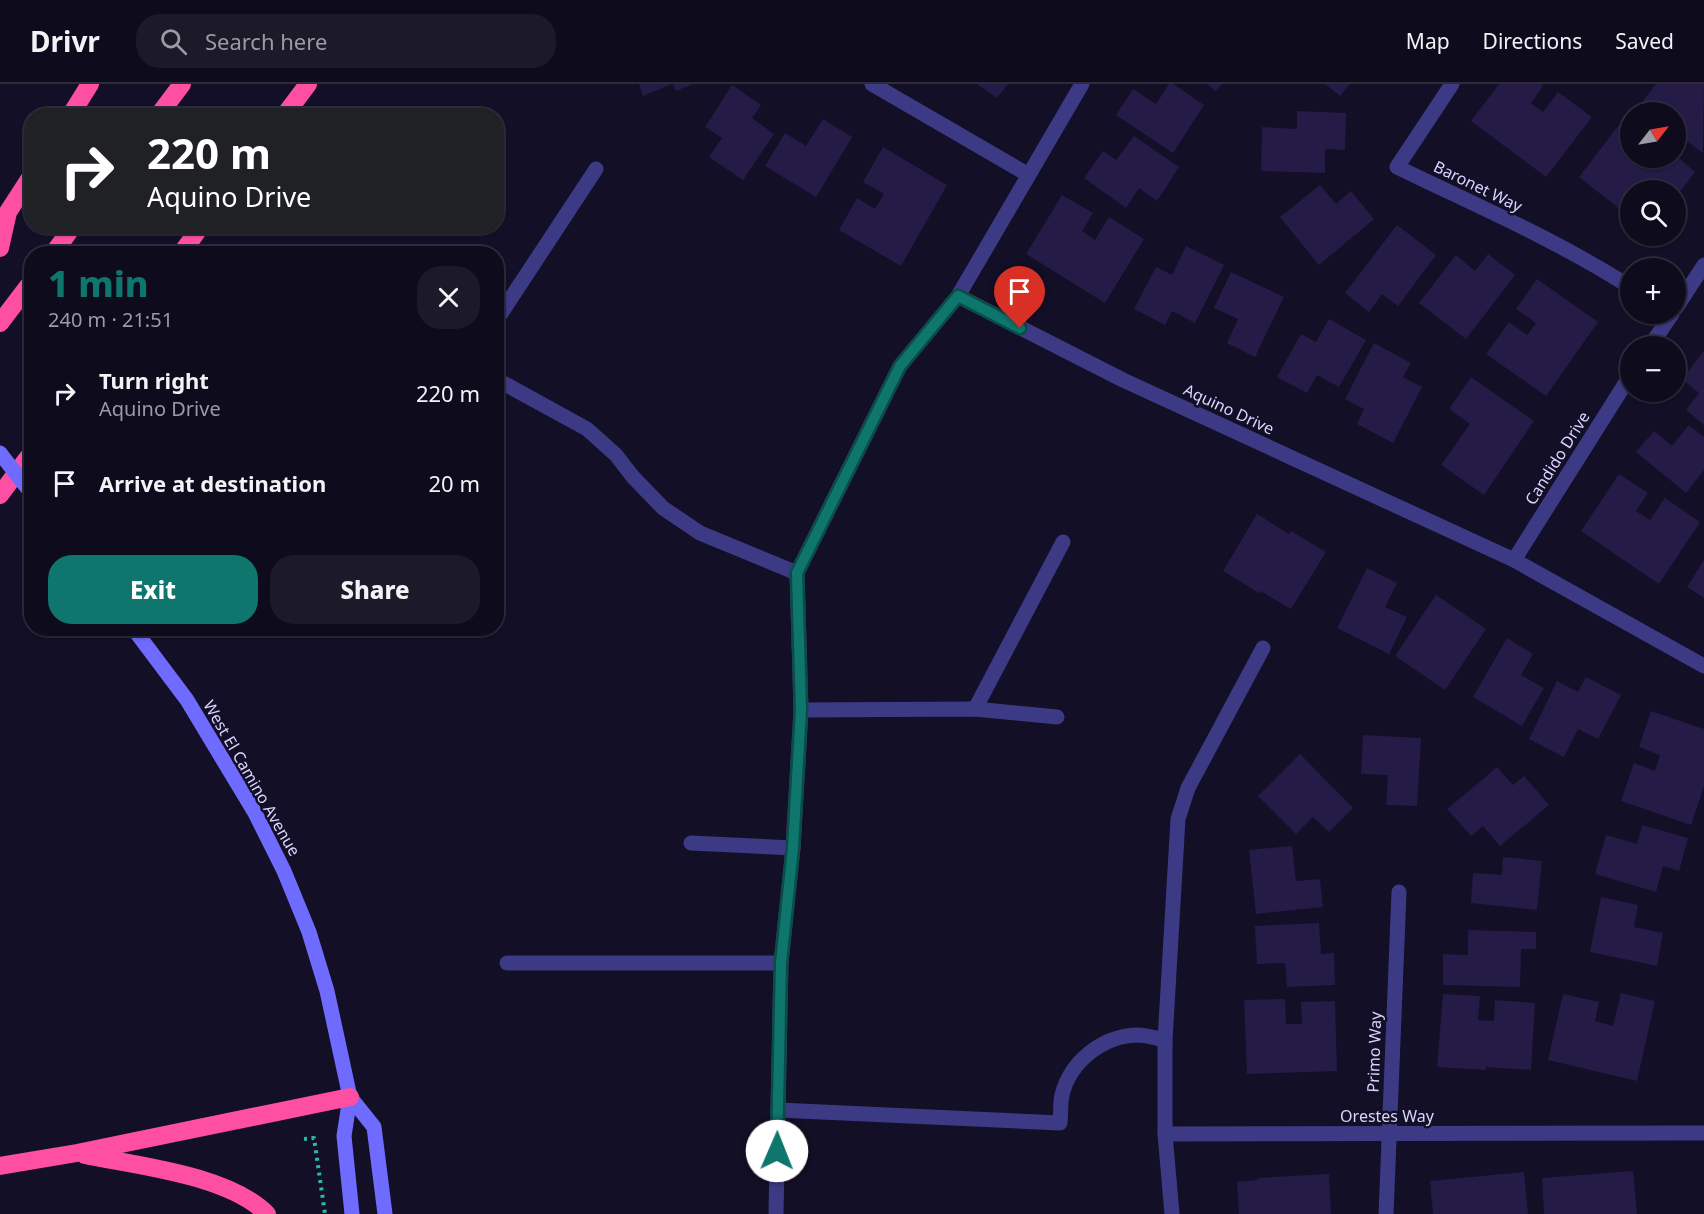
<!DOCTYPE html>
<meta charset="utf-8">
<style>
body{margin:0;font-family:"Noto Sans",sans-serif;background:#1c1929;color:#f1f3f6;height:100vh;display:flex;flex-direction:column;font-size:22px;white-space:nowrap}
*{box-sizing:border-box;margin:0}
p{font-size:20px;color:#9b9ba3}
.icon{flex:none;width:33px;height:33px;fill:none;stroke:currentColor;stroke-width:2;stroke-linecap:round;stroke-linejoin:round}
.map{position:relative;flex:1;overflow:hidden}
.side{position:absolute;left:24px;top:162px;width:480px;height:390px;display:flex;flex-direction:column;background:#0e0b1c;border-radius:24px;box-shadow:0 2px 4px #0004,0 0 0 2px #2e2b3b}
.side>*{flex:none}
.hud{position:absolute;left:24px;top:24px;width:480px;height:126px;border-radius:24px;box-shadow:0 2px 4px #0004,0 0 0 2px #2e2b3b;background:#202124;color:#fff;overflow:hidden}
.needle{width:39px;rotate:59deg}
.controls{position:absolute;left:1620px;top:18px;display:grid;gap:12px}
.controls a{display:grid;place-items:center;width:66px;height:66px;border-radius:50%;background:#0e0b1c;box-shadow:0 2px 4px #0004,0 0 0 2px #2e2b3b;font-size:30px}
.pin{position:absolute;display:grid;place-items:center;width:51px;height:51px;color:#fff;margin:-62px -26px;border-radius:50% 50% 50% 0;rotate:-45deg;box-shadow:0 0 6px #0007}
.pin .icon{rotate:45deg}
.me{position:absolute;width:66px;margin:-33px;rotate:1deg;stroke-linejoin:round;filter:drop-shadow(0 0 4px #0008)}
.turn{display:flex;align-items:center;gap:21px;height:126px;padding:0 24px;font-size:27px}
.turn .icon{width:78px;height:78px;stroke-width:2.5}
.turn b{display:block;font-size:42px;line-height:51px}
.round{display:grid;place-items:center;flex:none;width:63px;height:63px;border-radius:24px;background:#1c1929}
.headline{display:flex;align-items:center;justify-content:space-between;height:102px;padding:0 24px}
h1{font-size:36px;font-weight:800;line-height:45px;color:#0f766e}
.cta{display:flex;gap:12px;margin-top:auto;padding:12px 24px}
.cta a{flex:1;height:69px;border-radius:24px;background:#0f766e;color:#fff;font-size:24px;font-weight:800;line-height:69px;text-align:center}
.cta a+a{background:#1c1929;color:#f1f3f6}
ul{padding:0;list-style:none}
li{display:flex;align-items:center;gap:18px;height:90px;padding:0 24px}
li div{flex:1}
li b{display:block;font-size:22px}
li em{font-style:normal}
header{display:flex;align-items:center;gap:36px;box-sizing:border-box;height:84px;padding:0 30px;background:#0e0b1c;border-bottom:2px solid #2e2b3b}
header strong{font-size:28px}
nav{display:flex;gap:33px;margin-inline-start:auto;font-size:21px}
.search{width:420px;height:54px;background:#1c1929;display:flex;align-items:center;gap:15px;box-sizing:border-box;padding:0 21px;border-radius:24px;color:#9b9ba3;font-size:22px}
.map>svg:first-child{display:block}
</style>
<header>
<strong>Drivr</strong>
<div class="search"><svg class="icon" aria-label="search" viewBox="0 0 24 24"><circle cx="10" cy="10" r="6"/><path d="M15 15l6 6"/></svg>Search here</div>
<nav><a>Map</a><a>Directions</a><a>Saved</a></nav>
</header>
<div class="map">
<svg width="1704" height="1130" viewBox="0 0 1704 1130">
<rect width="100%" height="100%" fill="#130f26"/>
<!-- building -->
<g fill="#241b47">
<path d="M 639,0 L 672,0 L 643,12 Z"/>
<path d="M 673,0 L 693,0 L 676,7 Z"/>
<path d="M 977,0 L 1008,0 L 997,14 Z"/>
<path d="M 1169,0 L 1173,0 L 1204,21 L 1173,69 L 1116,31 L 1133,5 L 1156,20 Z"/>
<path d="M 1207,0 L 1222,0 L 1216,7 Z"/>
<path d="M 1325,0 L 1350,0 L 1340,12 Z"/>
<path d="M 1499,0 L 1541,0 L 1543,2 L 1531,19 L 1543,28 L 1558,8 L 1592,33 L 1546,93 L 1471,37 Z"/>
<path d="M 1656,0 L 1704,0 L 1703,69 L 1676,49 L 1676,28 L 1648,28 L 1639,22 Z"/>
<path d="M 732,1 L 761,21 L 752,34 L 774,50 L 743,96 L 709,73 L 722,54 L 705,43 Z"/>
<path d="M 1297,27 L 1346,29 L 1345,66 L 1325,65 L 1325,89 L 1261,87 L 1262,43 L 1297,45 Z"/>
<path d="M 823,35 L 852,53 L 816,113 L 765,82 L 785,49 L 806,62 Z"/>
<path d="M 1622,37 L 1630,44 L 1630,74 L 1641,74 L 1638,76 L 1651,86 L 1661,74 L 1676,72 L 1695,88 L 1676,113 L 1676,106 L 1630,106 L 1630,133 L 1579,93 Z"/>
<path d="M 1134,52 L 1179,83 L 1157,117 L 1139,104 L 1126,124 L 1084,94 L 1103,67 L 1116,76 Z"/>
<path d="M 883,63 L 947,101 L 901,182 L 839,146 L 857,114 L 875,125 L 884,110 L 863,98 Z"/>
<path d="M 1320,101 L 1336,120 L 1351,107 L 1374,135 L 1319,181 L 1280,133 Z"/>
<path d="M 1062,111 L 1093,129 L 1082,147 L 1095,156 L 1109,133 L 1144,155 L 1105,219 L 1026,170 Z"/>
<path d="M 1397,141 L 1436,171 L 1398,222 L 1382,210 L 1369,228 L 1345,209 Z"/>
<path d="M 1186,162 L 1224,181 L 1195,239 L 1172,227 L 1165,241 L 1134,225 L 1156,183 L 1172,191 Z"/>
<path d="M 1488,170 L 1515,191 L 1466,255 L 1419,219 L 1456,171 L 1475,187 Z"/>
<path d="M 1231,188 L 1284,213 L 1255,273 L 1227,259 L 1238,235 L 1214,224 Z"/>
<path d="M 1537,195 L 1598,238 L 1546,312 L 1486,270 L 1509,238 L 1527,251 L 1536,239 L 1516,225 Z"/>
<path d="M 1329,235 L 1366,256 L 1339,303 L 1317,291 L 1307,309 L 1277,293 L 1301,250 L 1316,258 Z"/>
<path d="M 1374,259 L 1411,279 L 1403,293 L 1422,303 L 1393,359 L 1357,340 L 1364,325 L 1345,315 Z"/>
<path d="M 1704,267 L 1704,341 L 1686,326 L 1699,309 L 1682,295 Z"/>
<path d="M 1471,293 L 1534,337 L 1484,411 L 1441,381 L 1470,340 L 1449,325 Z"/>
<path d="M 1689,341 L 1704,353 L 1704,386 L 1686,409 L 1636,368 L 1654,347 L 1672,362 Z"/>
<path d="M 1619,390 L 1648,409 L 1636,427 L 1650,436 L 1665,414 L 1700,438 L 1659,500 L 1581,447 Z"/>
<path d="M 1257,430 L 1289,450 L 1291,447 L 1326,468 L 1291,525 L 1260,507 L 1259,509 L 1223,487 Z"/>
<path d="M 1704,476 L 1704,514 L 1687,503 Z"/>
<path d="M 1367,484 L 1397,499 L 1385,523 L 1407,533 L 1389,570 L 1337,544 Z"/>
<path d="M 1436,511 L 1486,545 L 1445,606 L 1395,572 Z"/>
<path d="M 1507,554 L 1533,570 L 1521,591 L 1544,604 L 1522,642 L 1473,613 Z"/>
<path d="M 1586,593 L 1621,611 L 1598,655 L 1578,645 L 1564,673 L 1529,655 L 1557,597 L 1578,608 Z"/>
<path d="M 1651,627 L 1704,645 L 1704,702 L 1691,741 L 1621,717 L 1634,679 L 1655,687 L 1660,671 L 1639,663 Z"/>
<path d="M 1363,651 L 1421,654 L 1417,722 L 1386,721 L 1388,691 L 1361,690 Z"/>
<path d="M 1300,670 L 1353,724 L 1329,748 L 1313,733 L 1296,750 L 1258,712 Z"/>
<path d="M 1497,683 L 1513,701 L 1524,692 L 1549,721 L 1500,762 L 1483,742 L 1471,752 L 1447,725 Z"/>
<path d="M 1642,741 L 1688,754 L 1679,787 L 1663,782 L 1656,808 L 1595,790 L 1606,751 L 1637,760 Z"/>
<path d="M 1292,762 L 1296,797 L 1320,795 L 1323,823 L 1256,830 L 1249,766 Z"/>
<path d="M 1503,773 L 1542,777 L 1537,826 L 1471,819 L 1473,789 L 1502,791 Z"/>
<path d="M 1601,813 L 1638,821 L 1634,843 L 1663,849 L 1657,882 L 1590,868 Z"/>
<path d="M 1319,839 L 1321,870 L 1334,869 L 1335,901 L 1287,903 L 1285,879 L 1257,880 L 1255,842 Z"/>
<path d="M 1468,846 L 1536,848 L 1536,865 L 1521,865 L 1520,903 L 1443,901 L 1443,870 L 1468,871 Z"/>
<path d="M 1621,909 L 1655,917 L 1637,997 L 1548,976 L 1563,910 L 1599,918 L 1595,937 L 1613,942 Z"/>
<path d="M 1443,910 L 1480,912 L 1478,936 L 1494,937 L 1495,916 L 1535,919 L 1531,986 L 1486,983 L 1486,986 L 1437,983 Z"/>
<path d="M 1285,915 L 1286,940 L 1302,940 L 1301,918 L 1335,917 L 1337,987 L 1247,990 L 1244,916 Z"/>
<path d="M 1633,1087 L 1637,1130 L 1544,1130 L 1542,1094 Z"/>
<path d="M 1524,1088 L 1528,1130 L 1433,1130 L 1430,1097 Z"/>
<path d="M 1329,1090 L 1331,1130 L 1239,1130 L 1237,1098 L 1257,1096 L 1257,1094 Z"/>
</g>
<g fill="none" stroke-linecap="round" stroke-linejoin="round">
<!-- path -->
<path stroke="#2fb8b0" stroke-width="4" stroke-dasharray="3 4.5" stroke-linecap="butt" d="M 304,1055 L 314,1054 L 325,1130"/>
<!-- lane -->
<g stroke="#3d3a85" stroke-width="15">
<path d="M 496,237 L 596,85"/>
<path d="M 496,295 L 587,345 L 616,371 L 633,393 L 663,424 L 700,449 L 797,489"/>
<path d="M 975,625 L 1063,458"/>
<path d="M 801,626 L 975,625 L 1057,633"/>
<path d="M 691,759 L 793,764"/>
<path d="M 507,879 L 781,879"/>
<path d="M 778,1026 L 1060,1039 C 1061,1030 1060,1020 1062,1011 C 1070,978 1102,952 1137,951 C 1146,951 1156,954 1165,956 L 1178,735 L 1188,704 L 1263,564"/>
<path d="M 1165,1050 L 1172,1130"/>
<path d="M 776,1130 L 781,879 L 793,764 L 801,626 L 797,489 L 900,282 L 958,212"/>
</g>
<!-- street -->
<g stroke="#3d3a85" stroke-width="15">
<path d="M 872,0 L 1027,90"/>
<path d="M 1082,0 L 958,212 L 1123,296 L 1514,476 L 1704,582"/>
<path d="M 1452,0 L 1397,83 C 1475,121 1557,156 1630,203"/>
<path d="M 1676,224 L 1704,181"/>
<path d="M 1650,262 L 1672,230"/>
<path d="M 1514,476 L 1630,292"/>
<path d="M 1165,956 L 1165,1050 L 1704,1049"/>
<path d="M 1386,1130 L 1399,808"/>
</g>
<!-- secondary -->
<g stroke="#6f6bff" stroke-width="15">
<path d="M 133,544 L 187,616 L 255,729 L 284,787 L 309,848 L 327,907 L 350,1013 L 344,1052 L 352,1130"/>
<path d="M 350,1013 L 374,1043 L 385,1130"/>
</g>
<!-- highway -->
<g stroke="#ff4fa3" stroke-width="18">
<path d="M 70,32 L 90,0"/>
<path d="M 158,32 L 182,0"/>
<path d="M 284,32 L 308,0"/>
<path d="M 0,164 L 8,128 L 32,91"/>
<path d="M 53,170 L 73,142"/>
<path d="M 181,170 L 201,142"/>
<path d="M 0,239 L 32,197"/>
<path d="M 0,411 L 32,368"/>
<path d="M 85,1071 C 138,1082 228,1091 267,1130"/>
<path d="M 0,1082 L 77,1069 L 350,1013"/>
</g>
<!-- secondary-bridge -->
<path stroke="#6f6bff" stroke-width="15" d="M 0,369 L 32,410"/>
</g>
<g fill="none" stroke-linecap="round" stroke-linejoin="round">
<!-- route casing -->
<g stroke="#0a4d48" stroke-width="15">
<path id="route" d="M 777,1067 L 781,879 L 793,764 L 801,626 L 797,489 L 900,282 L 958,212 L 1020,244"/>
</g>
<!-- route -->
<use href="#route" stroke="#0f766e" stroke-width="10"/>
</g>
<g text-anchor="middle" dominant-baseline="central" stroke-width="5" stroke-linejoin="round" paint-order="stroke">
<!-- street labels -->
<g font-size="16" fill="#d9d4ff" stroke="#130f26">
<text transform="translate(1478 102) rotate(26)">Baronet Way</text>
<text transform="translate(1229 325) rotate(25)">Aquino Drive</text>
<text transform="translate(1557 374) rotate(-58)">Candido Drive</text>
<text transform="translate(252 694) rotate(60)">West El Camino Avenue</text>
<text transform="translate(1374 968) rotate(-88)">Primo Way</text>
<text x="1387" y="1032">Orestes Way</text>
</g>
</g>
</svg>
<div class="controls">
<a><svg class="needle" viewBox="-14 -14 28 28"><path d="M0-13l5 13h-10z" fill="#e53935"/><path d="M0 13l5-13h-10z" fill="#9b9ba3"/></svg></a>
<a><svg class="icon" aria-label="search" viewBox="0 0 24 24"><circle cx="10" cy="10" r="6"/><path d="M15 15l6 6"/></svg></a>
<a>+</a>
<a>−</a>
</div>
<div class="pin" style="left:1020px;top:244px;background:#d93025"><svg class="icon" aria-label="arrive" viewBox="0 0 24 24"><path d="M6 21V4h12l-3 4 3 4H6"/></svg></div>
<svg class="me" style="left:777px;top:1067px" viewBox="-20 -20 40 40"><circle r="19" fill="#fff"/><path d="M0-13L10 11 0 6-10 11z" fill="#0f766e"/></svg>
<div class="hud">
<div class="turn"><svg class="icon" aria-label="right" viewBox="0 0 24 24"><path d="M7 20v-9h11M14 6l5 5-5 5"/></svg><div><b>220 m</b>Aquino Drive</div></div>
</div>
<section class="side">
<div class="headline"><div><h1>1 min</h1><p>240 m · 21:51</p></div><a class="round"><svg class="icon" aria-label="close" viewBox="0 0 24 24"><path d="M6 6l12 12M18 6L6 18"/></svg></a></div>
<ul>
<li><svg class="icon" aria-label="right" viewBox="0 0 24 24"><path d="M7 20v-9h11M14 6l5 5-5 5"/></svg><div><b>Turn right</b><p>Aquino Drive</p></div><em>220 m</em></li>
<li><svg class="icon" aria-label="arrive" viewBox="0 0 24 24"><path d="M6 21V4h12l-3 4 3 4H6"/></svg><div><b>Arrive at destination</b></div><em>20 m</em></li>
</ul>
<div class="cta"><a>Exit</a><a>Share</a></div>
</section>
</div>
